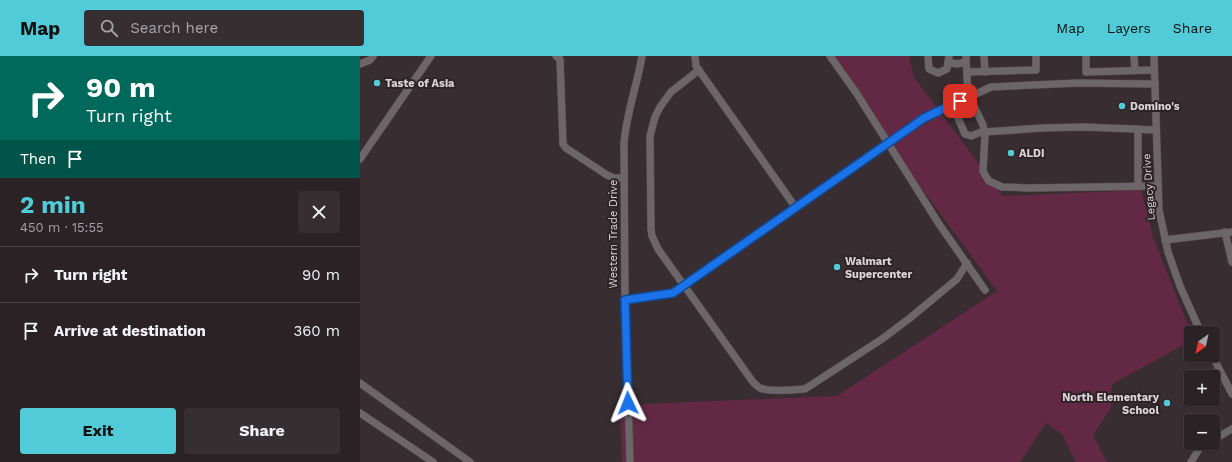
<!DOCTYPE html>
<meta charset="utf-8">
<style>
body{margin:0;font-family:"Work Sans",sans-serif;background:#362f32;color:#f1f3f6;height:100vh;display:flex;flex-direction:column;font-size:15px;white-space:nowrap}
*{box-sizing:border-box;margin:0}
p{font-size:13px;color:#a5a4a7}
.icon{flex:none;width:22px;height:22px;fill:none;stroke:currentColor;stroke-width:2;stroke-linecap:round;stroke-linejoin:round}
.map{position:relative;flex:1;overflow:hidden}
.details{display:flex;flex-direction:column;background:#2a2225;width:360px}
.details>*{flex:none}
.banner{background:#00695c;color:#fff;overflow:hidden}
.needle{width:26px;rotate:213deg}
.buttons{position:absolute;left:824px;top:270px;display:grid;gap:8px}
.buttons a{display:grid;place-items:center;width:36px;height:36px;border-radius:4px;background:#2a2225;box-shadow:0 1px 3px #0004,0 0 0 1px #463f42;font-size:20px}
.pin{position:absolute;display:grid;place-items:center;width:34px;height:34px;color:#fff;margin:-17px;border-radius:8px;box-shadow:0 2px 6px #0006}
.me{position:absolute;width:44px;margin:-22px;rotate:358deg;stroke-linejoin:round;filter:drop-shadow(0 0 3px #0008)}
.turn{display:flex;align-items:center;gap:14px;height:84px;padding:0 20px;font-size:18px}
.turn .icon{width:52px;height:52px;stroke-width:2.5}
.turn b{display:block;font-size:28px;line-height:34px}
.then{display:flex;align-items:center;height:38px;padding:0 20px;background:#0003;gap:8px;font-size:15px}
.round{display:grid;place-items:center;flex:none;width:42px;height:42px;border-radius:4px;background:#362f32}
.overview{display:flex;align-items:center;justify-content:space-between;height:68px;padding:0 20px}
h1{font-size:24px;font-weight:700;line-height:30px;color:#52cbd8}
.action{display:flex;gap:8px;margin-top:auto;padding:8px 20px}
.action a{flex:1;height:46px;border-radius:4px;background:#52cbd8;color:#111;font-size:16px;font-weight:700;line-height:46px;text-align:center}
.action a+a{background:#362f32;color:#f1f3f6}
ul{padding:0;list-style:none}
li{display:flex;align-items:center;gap:12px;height:56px;padding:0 20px;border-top:1px solid #463f42}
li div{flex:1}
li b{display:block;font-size:15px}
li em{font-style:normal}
header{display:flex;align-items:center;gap:24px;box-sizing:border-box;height:56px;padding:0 20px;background:#52cbd8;color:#111}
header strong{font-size:19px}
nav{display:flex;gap:22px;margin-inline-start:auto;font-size:14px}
.search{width:280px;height:36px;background:#362f32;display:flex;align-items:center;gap:10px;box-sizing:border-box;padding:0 14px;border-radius:4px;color:#a5a4a7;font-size:15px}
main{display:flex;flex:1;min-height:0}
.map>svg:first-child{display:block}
</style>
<header>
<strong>Map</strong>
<div class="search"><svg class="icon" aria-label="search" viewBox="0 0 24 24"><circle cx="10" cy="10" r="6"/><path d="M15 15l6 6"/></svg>Search here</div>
<nav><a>Map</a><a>Layers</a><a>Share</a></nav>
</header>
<main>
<section class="details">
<div class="banner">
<div class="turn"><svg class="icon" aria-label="right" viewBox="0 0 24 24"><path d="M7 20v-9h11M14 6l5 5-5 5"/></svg><div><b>90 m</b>Turn right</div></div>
<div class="then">Then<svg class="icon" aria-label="arrive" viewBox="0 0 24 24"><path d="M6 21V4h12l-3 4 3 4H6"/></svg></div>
</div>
<div class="overview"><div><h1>2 min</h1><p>450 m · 15:55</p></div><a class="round"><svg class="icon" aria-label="close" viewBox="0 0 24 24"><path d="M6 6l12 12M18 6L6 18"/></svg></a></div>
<ul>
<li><svg class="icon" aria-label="right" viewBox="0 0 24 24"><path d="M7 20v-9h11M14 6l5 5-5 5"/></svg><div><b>Turn right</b></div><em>90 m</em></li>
<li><svg class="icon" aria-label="arrive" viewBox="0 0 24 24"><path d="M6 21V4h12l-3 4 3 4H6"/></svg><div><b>Arrive at destination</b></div><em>360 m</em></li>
</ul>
<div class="action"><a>Exit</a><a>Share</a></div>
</section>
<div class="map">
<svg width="872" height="406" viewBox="0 0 872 406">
<rect width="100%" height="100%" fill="#382d31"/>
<!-- green -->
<path fill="#632844" d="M 465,0 L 549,0 L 554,21 L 643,140 L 781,134 L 793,181 L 831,277 L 831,285 L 752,328 L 751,352 L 733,379 L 747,406 L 716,406 L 702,378 L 686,367 L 660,406 L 262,406 L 260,349 L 477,340 L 637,235 Z"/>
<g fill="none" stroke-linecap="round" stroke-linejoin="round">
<!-- minor casing -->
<g stroke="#564b4f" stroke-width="8">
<g id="minor">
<path d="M 196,0 L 200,3 L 203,88 L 206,92 L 247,119 L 254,122 L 264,122"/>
<path d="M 335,0 L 336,10 L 436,152"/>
<path d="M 470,0 L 497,38 L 579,168 L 625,234"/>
<path d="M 568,0 L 569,13 L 578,17 L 587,13 L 589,0"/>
<path d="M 606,0 L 608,41 L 614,50 L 623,69 L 625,79 L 623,115 L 625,119 L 629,125 L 642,131 L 668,132 L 798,130"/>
<path d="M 624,0 L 625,16"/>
<path d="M 726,0 L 726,16 L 794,14"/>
<path d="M 774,0 L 775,14"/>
<path d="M 794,0 L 799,154 L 808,196 L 820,230 L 841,277"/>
<path d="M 588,6 L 597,8 L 606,6"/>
<path d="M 0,8 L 10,4 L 13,0"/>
<path d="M 339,14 L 311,36 L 300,51 L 295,61 L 290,80 L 291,173 L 292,180 L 298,193 L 393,326 C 395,328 398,331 400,332 C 409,336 434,334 445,333 L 522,283 L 550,262 L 597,223 L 607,207"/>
<path d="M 607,16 L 676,14 L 676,0"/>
<path d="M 592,48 L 605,78 L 611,80 L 624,75"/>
<path d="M 778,73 L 778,130"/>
<path d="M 624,76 L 682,72 L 725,71 L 796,74"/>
<path d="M 0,103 L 71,0"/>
<path d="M 865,176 L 872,206"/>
<path d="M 805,184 L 872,176"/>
<path d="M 265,244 L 313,237 L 564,62 L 631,31 L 718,27 L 795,28"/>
<path d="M 852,299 L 872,338"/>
<path d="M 0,327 L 110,406"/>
<path d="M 0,357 L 73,406"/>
<path d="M 853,384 L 872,373"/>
<path d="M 270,406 L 265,244 L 264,88 C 266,58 277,30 282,0"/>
<path d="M 831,406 L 841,390 L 846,387"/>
</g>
</g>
<!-- minor -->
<use href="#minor" stroke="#6c6668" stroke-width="7"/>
</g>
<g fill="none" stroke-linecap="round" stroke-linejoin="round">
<!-- route casing -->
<g stroke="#114b97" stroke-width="10">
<path id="route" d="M 268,347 L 265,244 L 313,237 L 564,62 L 600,45"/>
</g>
<!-- route -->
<use href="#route" stroke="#1a73e8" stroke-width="7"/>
</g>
<!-- markers -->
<g fill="#52cbd8" stroke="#2e2327" stroke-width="1.5">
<circle cx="17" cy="27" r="4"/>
<circle cx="762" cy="50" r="4"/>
<circle cx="651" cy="97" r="4"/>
<circle cx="477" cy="211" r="4"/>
<circle cx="807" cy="347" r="4"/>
</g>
<g text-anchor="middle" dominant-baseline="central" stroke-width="4" stroke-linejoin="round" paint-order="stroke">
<!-- poi labels -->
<g font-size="11" font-weight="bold" fill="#ddd5d8" stroke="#2e2327" text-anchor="start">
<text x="25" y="27">Taste of Asia</text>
<text x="770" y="50">Domino's</text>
<text x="659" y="97">ALDI</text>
<text x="485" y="205">Walmart<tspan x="485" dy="13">Supercenter</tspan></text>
<text x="799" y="341" text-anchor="end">North Elementary<tspan x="799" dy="13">School</tspan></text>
</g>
<!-- street labels -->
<g font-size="11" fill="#ddd5d8" stroke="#2e2327">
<text transform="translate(789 131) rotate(-94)">Legacy Drive</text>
<text transform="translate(253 178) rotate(-90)">Western Trade Drive</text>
</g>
</g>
</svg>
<div class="buttons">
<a><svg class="needle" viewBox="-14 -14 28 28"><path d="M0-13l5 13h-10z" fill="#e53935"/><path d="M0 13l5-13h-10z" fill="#a5a4a7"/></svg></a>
<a>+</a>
<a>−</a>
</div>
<div class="pin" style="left:600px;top:45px;background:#d93025"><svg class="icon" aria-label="arrive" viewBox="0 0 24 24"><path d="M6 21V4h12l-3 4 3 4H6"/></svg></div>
<svg class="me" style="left:268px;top:347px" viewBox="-20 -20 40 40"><path d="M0-17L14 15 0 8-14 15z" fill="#1a73e8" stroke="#fff" stroke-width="4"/></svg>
</div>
</main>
